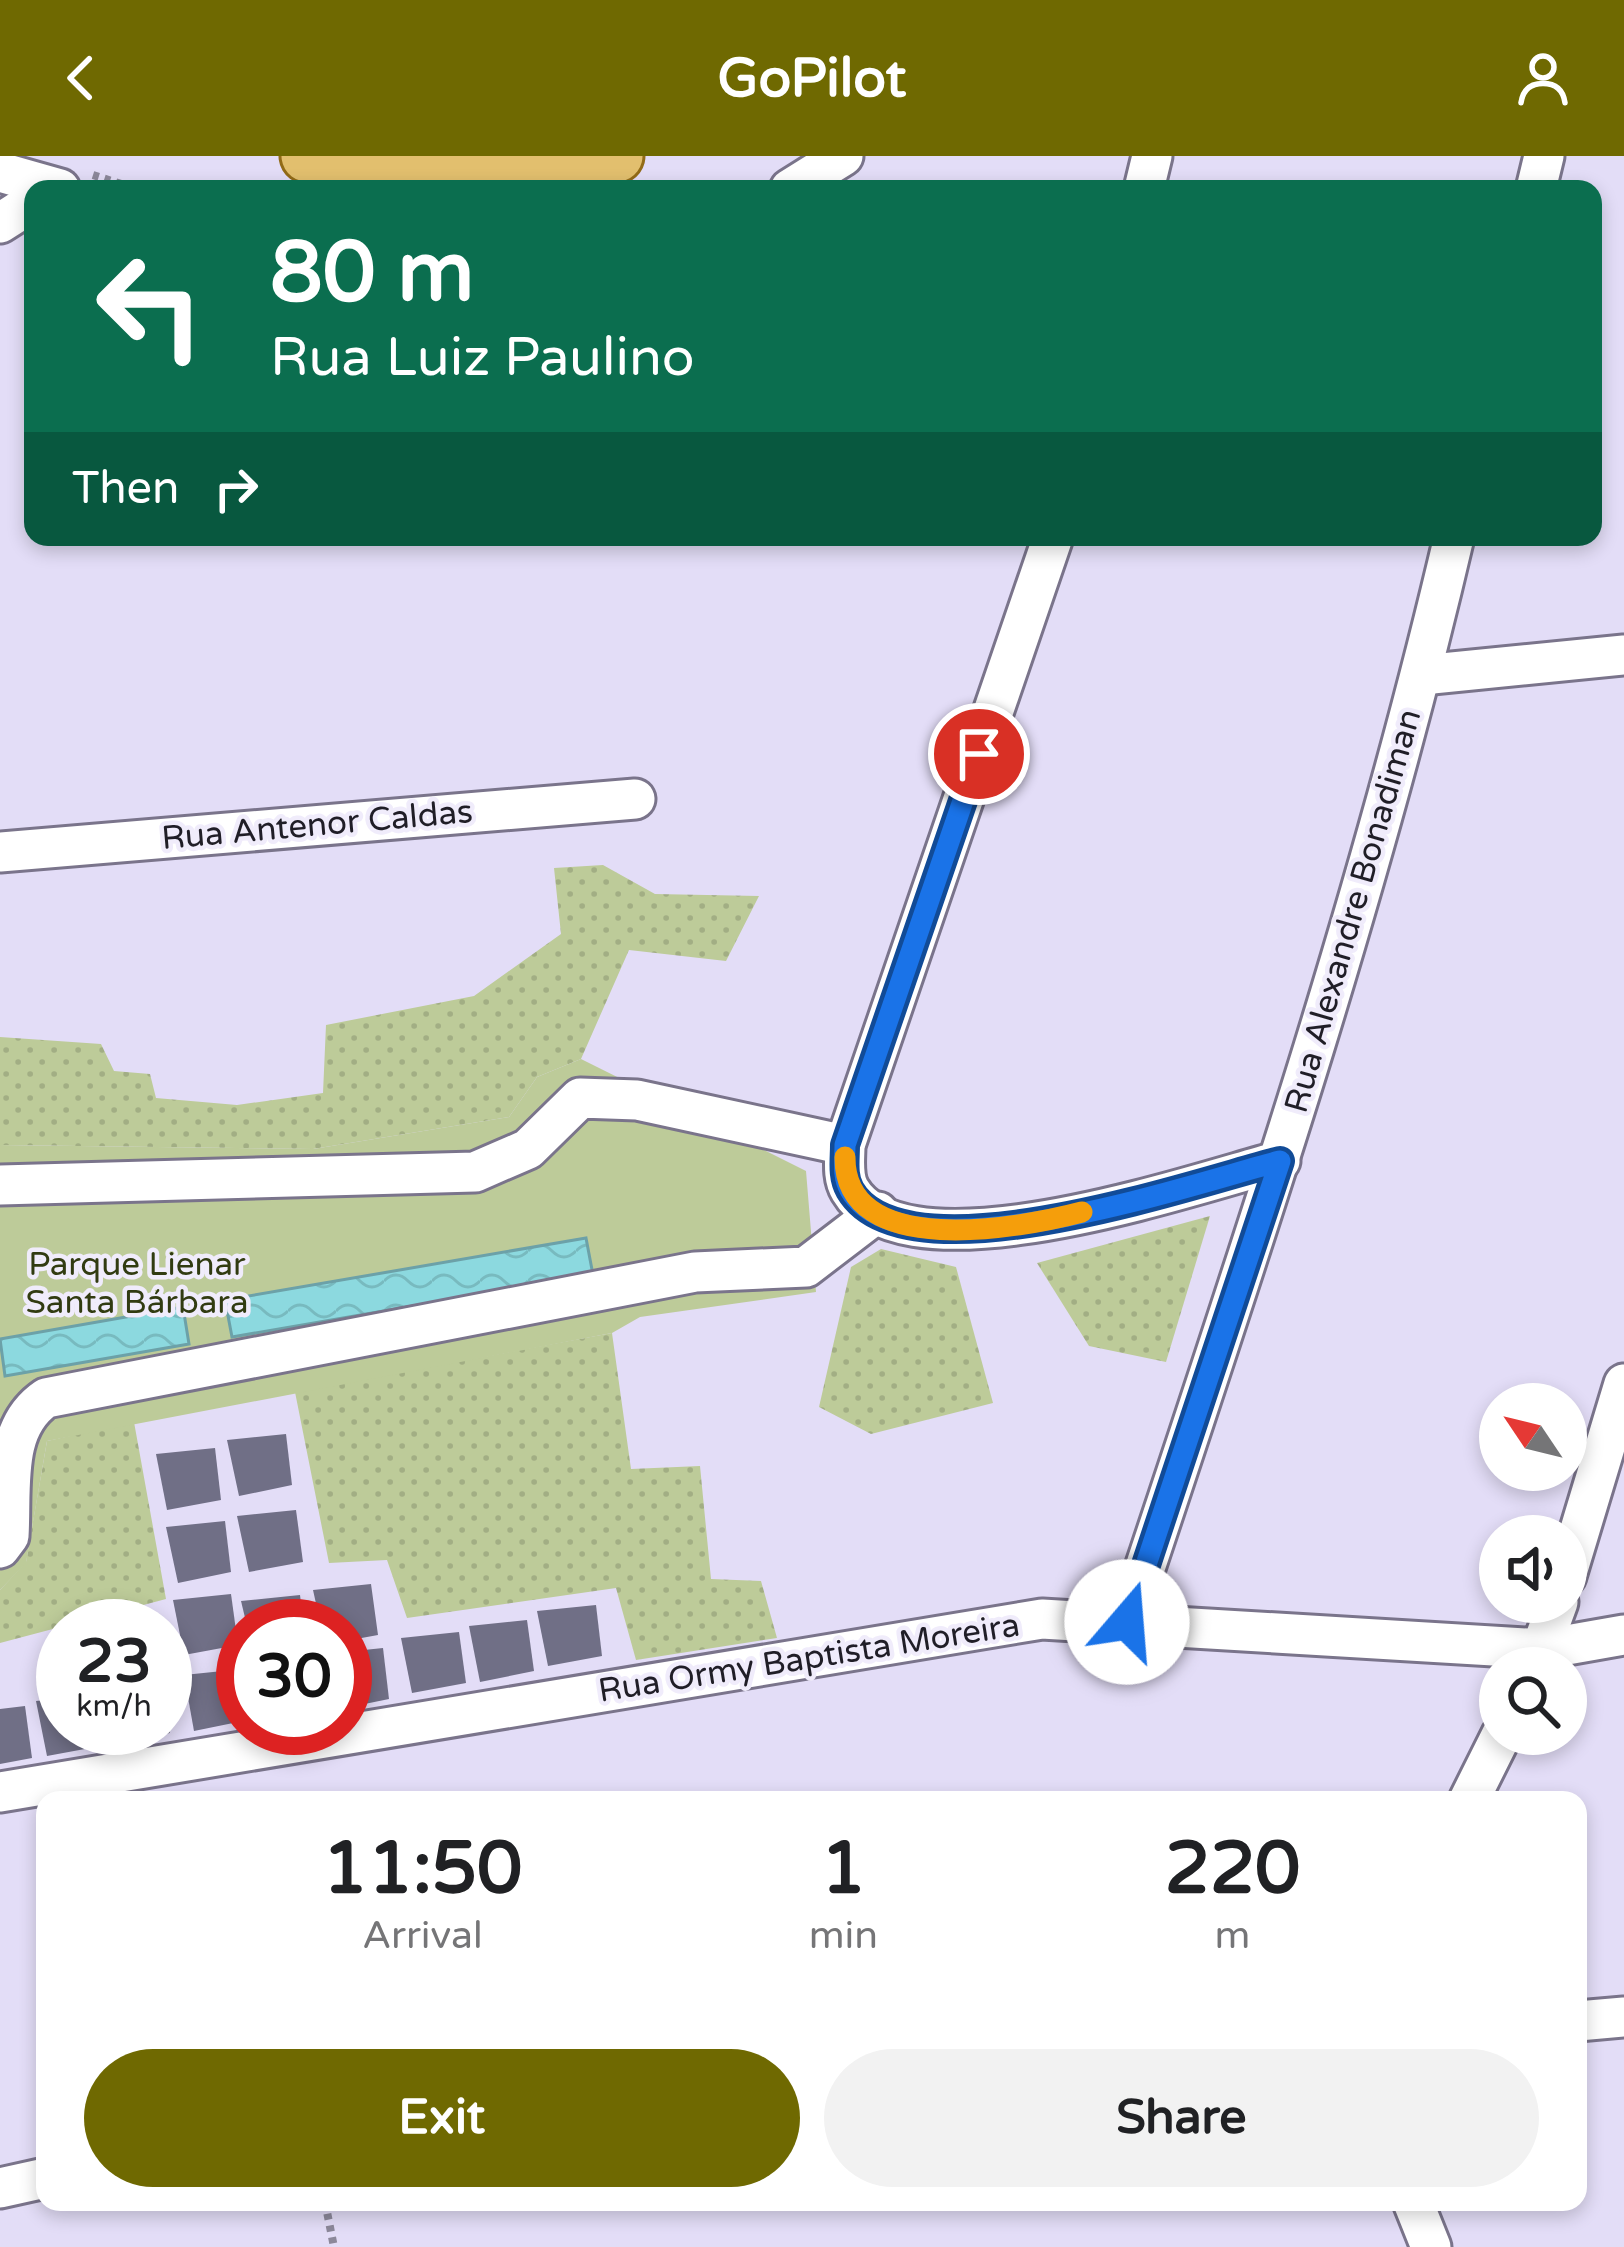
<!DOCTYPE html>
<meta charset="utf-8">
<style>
body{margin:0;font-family:"Varela Round",sans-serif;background:#f2f2f2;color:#202124;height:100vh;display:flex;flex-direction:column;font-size:45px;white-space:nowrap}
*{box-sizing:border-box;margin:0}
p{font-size:39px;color:#757577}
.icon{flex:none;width:66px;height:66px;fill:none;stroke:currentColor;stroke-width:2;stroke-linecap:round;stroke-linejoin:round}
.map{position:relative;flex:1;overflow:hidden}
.panel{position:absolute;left:36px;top:1635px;width:1551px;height:420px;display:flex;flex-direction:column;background:#fff;border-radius:24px;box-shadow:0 6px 18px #0003}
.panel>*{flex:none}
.hud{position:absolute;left:24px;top:24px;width:1578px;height:366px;border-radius:24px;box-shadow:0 6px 18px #0003;background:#0b6e4f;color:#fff;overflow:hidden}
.needle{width:78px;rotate:305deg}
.buttons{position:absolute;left:1479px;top:1227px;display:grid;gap:24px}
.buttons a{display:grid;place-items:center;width:108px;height:108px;border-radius:50%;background:#fff;box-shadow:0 6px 18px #0003;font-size:60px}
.speed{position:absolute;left:36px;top:1443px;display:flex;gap:24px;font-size:60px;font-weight:700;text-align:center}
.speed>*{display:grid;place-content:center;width:156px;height:156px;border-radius:50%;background:#fff;box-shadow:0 6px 18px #0003;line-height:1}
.speed small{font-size:30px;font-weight:400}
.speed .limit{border:18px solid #d22;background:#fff;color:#111}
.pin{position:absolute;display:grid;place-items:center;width:102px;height:102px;color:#fff;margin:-51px;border:6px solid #fff;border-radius:50%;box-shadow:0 3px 12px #0007}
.me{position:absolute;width:132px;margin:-66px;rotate:18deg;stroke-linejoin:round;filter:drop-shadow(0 0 9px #0008)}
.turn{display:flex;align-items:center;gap:42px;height:252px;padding:0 48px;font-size:54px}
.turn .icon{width:156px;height:156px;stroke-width:2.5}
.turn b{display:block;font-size:84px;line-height:102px}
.then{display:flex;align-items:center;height:114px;padding:0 48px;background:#0003;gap:24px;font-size:45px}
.eta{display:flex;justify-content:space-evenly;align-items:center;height:204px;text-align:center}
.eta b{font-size:72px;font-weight:800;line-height:84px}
.primary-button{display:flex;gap:24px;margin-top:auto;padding:24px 48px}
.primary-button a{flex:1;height:138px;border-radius:72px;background:#6f6901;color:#fff;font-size:48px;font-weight:800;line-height:138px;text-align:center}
.primary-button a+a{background:#f2f2f2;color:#202124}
header{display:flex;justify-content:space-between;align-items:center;height:156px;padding:0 48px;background:#6f6901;color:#fff;font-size:54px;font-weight:800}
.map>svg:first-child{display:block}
</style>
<header><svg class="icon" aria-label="back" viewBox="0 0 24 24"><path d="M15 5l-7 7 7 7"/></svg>GoPilot<svg class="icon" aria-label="person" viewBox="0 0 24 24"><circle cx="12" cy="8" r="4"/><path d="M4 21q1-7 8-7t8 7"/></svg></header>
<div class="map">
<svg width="1624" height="2091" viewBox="0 0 1624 2091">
<defs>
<pattern id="grass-dots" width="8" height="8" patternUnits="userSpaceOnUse" patternTransform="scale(3)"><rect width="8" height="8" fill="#bdcb99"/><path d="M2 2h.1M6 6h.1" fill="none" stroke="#a2ae84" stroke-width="1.8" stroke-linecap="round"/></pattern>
<pattern id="water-waves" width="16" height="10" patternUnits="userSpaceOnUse" patternTransform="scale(3)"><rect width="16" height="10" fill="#8cd9df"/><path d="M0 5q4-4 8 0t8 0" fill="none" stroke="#78babf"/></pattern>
</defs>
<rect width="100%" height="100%" fill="#e3ddf7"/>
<!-- grass -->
<g fill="url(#grass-dots)">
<path d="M 603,709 L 655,738 L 759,740 L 726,805 L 629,794 L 581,903 L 537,921 L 509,961 L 313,993 L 0,989 L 0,881 L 101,888 L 114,915 L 150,918 L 156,942 L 237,949 L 323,937 L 326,869 L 474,840 L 561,778 L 554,712 Z"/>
<path d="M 1210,1060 L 1166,1206 L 1089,1190 L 1037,1107 Z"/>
<path d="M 881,1093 L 956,1111 L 993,1247 L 871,1278 L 819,1251 L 851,1111 Z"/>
<path d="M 612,1177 L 631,1313 L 700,1310 L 711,1423 L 761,1425 L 777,1482 L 636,1504 L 616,1432 L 407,1462 L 387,1404 L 329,1407 L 295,1236 Z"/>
<path d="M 134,1266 L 166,1443 L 0,1487 L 0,1434 L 26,1406 L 47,1285 Z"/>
</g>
<!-- park -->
<path fill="#bdcb99" d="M 581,903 L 806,1015 L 816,1136 L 640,1161 L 612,1177 L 47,1285 L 26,1407 L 0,1434 L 0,989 L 313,993 L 509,961 L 537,921 Z"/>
<!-- water -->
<g fill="url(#water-waves)" stroke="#6ca1a8" stroke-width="3">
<path d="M 586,1082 L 593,1119 L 232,1181 L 225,1144 Z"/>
<path d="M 183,1151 L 189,1188 L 5,1220 L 0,1183 Z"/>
</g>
<!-- building -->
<g fill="#706f86">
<path d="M 286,1278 L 292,1329 L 239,1340 L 227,1284 Z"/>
<path d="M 215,1292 L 221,1344 L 167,1354 L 156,1298 Z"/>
<path d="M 296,1354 L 303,1406 L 249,1416 L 237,1360 Z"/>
<path d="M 225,1365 L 231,1416 L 178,1427 L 166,1371 Z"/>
<path d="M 371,1428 L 378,1479 L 345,1485 L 345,1470 L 321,1470 L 313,1434 Z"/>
<path d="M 231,1438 L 238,1489 L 184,1499 L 173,1444 Z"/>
<path d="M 300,1439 L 304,1470 L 247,1470 L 241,1445 Z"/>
<path d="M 596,1449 L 602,1500 L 548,1510 L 537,1455 Z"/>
<path d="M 527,1464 L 534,1515 L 480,1526 L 469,1470 Z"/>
<path d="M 459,1476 L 466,1527 L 412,1537 L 401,1482 Z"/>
<path d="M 383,1492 L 389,1543 L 345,1552 L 345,1496 Z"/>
<path d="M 242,1513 L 243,1565 L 194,1575 L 184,1519 Z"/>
<path d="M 63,1542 L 63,1572 L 99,1572 L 101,1590 L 47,1600 L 36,1545 Z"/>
<path d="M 25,1550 L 32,1602 L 0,1608 L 0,1553 Z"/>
<path d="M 165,1560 L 170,1577 L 116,1587 L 113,1572 L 165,1572 Z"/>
</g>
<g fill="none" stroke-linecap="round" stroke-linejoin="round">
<!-- minor casing -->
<g stroke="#7a748b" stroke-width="45">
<g id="minor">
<path d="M 0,16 L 60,33"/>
<path d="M 790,33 L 843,0"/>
<path d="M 1144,33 L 1152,0"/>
<path d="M 1536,33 L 1544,0"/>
<path d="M 0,67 L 33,46"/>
<path d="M 1053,381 L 845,989 C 845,1004 842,1021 850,1034 C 906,1128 1196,1027 1280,1005"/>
<path d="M 1422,519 L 1624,499"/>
<path d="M 0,696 L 635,643"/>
<path d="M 0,1029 L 475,1016 L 528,993 L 580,942 L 637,944 L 845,989"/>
<path d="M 0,1392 L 9,1380 C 12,1331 2,1272 46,1242 L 695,1116 L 806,1111 L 878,1056"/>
<path d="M 1566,1420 L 1624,1228"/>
<path d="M 1127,1466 C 1246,1108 1368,749 1454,381"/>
<path d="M 1534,1512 L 1558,1446"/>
<path d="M 0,1636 L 1042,1463 L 1544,1493 L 1624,1479"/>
<path d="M 1469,1644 L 1502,1578"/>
<path d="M 1578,1865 L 1624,1861"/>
<path d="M 0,2032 L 45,2022"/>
<path d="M 1413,2046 L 1431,2091"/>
</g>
</g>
<!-- major casing -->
<g stroke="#926b17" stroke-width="57">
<path id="major" d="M 307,0 L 389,21 L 460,23 L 617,0"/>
</g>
<!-- path -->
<g stroke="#8c889a" stroke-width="8" stroke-dasharray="6 6" stroke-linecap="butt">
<path d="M 93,19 L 137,33"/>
<path d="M 325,2046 L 334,2091"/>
</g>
<!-- minor -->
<use href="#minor" stroke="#fff" stroke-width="39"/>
<!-- major -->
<use href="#major" stroke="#e2bf6e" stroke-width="51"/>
</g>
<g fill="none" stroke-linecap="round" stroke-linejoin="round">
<!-- route casing -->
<g stroke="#114b97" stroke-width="30">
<path id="route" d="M 979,598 L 845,989 C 845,1004 842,1020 850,1034 C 905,1128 1197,1026 1280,1005 L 1127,1466"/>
</g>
<!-- route -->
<use href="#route" stroke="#1a73e8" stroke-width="21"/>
<!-- slow -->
<path stroke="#f59e0b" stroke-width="21" d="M 845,1001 C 844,1105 1021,1072 1082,1056"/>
</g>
<g text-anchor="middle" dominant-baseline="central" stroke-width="9" stroke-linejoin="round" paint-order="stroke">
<!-- street labels -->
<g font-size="33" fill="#201e27" stroke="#f0ecfb">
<text transform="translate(317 669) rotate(-5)">Rua Antenor Caldas</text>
<text transform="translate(1353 755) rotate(-74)">Rua Alexandre Bonadiman</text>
<text transform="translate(809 1502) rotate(-9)">Rua Ormy Baptista Moreira</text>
</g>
<!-- park labels -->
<g font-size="33" fill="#313b11" stroke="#f0ecfb">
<text x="137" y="1108">Parque Lienar<tspan x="137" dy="38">Santa Bárbara</tspan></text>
</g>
</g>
</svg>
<div class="buttons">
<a><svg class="needle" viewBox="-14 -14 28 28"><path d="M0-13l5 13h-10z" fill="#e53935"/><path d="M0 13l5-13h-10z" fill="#757577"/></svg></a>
<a><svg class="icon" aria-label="sound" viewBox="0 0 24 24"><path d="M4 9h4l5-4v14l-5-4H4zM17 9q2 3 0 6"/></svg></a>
<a><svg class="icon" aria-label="search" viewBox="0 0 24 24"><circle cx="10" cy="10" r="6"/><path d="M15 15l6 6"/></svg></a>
</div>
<div class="speed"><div>23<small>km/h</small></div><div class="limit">30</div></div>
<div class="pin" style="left:979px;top:598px;background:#d93025"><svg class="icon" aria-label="arrive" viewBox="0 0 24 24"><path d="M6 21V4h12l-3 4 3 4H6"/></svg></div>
<svg class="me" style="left:1127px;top:1466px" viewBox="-20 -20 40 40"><circle r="19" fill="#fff"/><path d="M0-13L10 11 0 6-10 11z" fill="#1a73e8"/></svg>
<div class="hud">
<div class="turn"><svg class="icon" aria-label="left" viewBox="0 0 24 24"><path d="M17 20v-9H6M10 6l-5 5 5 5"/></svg><div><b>80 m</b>Rua Luiz Paulino</div></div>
<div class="then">Then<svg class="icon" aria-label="right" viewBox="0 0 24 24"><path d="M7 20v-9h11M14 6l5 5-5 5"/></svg></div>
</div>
<section class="panel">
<div class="eta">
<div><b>11:50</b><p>Arrival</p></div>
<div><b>1</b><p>min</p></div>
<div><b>220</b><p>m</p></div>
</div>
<div class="primary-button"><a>Exit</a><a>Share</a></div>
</section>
</div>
